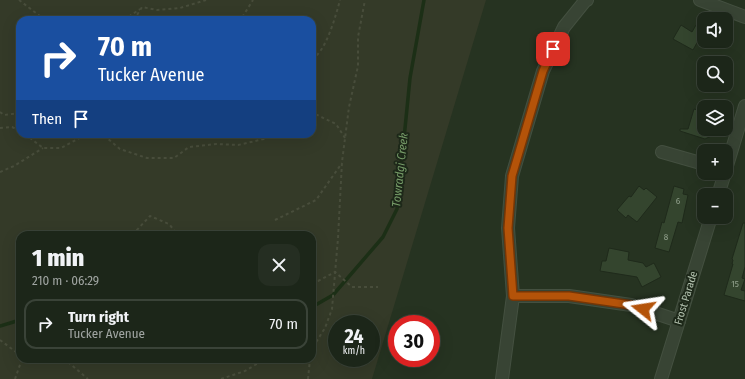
<!DOCTYPE html>
<meta charset="utf-8">
<style>
body{margin:0;font-family:"Fira Sans Condensed",sans-serif;background:#252e22;color:#f1f3f6;height:100vh;display:flex;flex-direction:column;font-size:15px;white-space:nowrap}
*{box-sizing:border-box;margin:0}
p{font-size:13px;color:#a0a5a2}
.icon{flex:none;width:22px;height:22px;fill:none;stroke:currentColor;stroke-width:2;stroke-linecap:round;stroke-linejoin:round}
.map{position:relative;flex:1;overflow:hidden}
.side{position:absolute;left:16px;top:231px;width:300px;height:132px;display:flex;flex-direction:column;background:#1c2619;border-radius:12px;box-shadow:0 4px 16px #0002,0 0 0 1px #3a4338}
.side>*{flex:none}
.banner{position:absolute;left:16px;top:16px;width:300px;height:122px;border-radius:12px;box-shadow:0 4px 16px #0002,0 0 0 1px #3a4338;background:#1a4fa0;color:#fff;overflow:hidden}
.tools{position:absolute;left:697px;top:12px;display:grid;gap:8px}
.tools a{display:grid;place-items:center;width:36px;height:36px;border-radius:8px;background:#1c2619;box-shadow:0 4px 16px #0002,0 0 0 1px #3a4338;font-size:20px}
.speed{position:absolute;left:328px;top:315px;display:flex;gap:8px;font-size:20px;font-weight:700;text-align:center}
.speed>*{display:grid;place-content:center;width:52px;height:52px;border-radius:50%;background:#1c2619;box-shadow:0 4px 16px #0002,0 0 0 1px #3a4338;line-height:1}
.speed small{font-size:10px;font-weight:400}
.speed .limit{border:6px solid #d22;background:#fff;color:#111}
.pin{position:absolute;display:grid;place-items:center;width:34px;height:34px;color:#fff;margin:-17px;border-radius:8px;box-shadow:0 2px 6px #0006}
.me{position:absolute;width:44px;margin:-22px;rotate:285deg;stroke-linejoin:round;filter:drop-shadow(0 0 3px #0008)}
.turn{display:flex;align-items:center;gap:14px;height:84px;padding:0 16px;font-size:18px}
.turn .icon{width:52px;height:52px;stroke-width:2.5}
.turn b{display:block;font-size:28px;line-height:34px}
.then{display:flex;align-items:center;height:38px;padding:0 16px;background:#0003;gap:8px;font-size:15px}
.round{display:grid;place-items:center;flex:none;width:42px;height:42px;border-radius:12px;background:#252e22}
.head{display:flex;align-items:center;justify-content:space-between;height:68px;padding:0 16px}
h1{font-size:24px;font-weight:800;line-height:30px}
ul{padding:0;list-style:none}
li{display:flex;align-items:center;gap:12px;height:50px;margin:0 8px 6px;padding:0 8px;border:2px solid #3a4338;border-radius:12px}
li div{flex:1}
li b{display:block;font-size:15px}
li em{font-style:normal}
.map>svg:first-child{display:block}
</style>
<div class="map">
<svg width="745" height="379" viewBox="0 0 745 379">
<rect width="100%" height="100%" fill="#263321"/>
<!-- green -->
<path fill="#343a28" fill-rule="evenodd" d="M 0,0 L 486,0 L 372,379 L 0,379 ZM 20,20 L 312,20 L 312,134 L 20,134 ZM 20,235 L 312,235 L 312,359 L 20,359 ZM 337,324 L 371,324 L 371,358 L 337,358 Z"/>
<g fill="none" stroke-linecap="round" stroke-linejoin="round">
<!-- stream -->
<g stroke="#1c2f16" stroke-width="3.5">
<path d="M 312,307 L 333,295 L 383,237 L 397,209 L 410,78 L 424,0"/>
<path d="M 0,326 L 20,320"/>
</g>
</g>
<!-- building -->
<g fill="#34452e" stroke="#1f2a1b">
<path d="M 681,25 L 692,32 L 696,25 L 704,30 L 693,50 L 673,39 Z"/>
<path d="M 694,109 L 704,112 L 704,129 L 726,129 L 705,139 L 680,131 L 680,129 L 688,129 Z"/>
<path d="M 639,186 L 644,190 L 646,188 L 657,197 L 637,222 L 628,215 L 626,218 L 617,210 L 629,196 L 631,197 Z"/>
<path d="M 674,186 L 684,189 L 683,194 L 688,195 L 682,223 L 678,222 L 669,252 L 655,248 L 662,222 L 664,223 Z"/>
<path d="M 743,223 L 745,223 L 745,267 L 742,278 L 745,279 L 741,290 L 745,291 L 745,301 L 724,295 L 733,264 L 732,264 L 733,260 L 732,259 Z"/>
<path d="M 609,248 L 629,252 L 628,260 L 643,263 L 646,267 L 654,263 L 661,277 L 642,287 L 637,277 L 600,271 L 602,261 L 606,261 Z"/>
</g>
<g fill="none" stroke-linecap="round" stroke-linejoin="round">
<!-- minor casing -->
<g stroke="#445040" stroke-width="14">
<g id="minor">
<path d="M 700,0 L 745,17"/>
<path d="M 662,152 L 704,164"/>
<path d="M 726,169 L 745,106"/>
<path d="M 718,195 L 725,173"/>
<path d="M 513,296 L 569,296 L 631,305 L 679,321"/>
<path d="M 502,379 L 513,296 L 508,228 L 512,176 L 543,71 L 564,27 L 585,1 L 587,0"/>
<path d="M 661,379 L 711,217"/>
</g>
</g>
<!-- path -->
<g stroke="#484d3b" stroke-width="2" stroke-dasharray="3 3" stroke-linecap="butt">
<path d="M 19,0 L 45,20"/>
<path d="M 124,20 L 140,9"/>
<path d="M 134,20 L 142,7 L 157,10 L 180,8 L 206,0"/>
<path d="M 237,20 L 243,16 L 253,0"/>
<path d="M 312,59 C 326,52 336,15 340,0"/>
<path d="M 312,110 L 315,114 L 336,124 L 345,138"/>
<path d="M 0,112 L 4,115 L 20,113"/>
<path d="M 0,128 L 12,127 L 20,131"/>
<path d="M 25,134 L 43,148 L 61,148 L 87,134"/>
<path d="M 98,134 L 107,138 L 120,149 L 147,158 L 174,158 L 189,147 L 216,144 L 238,145 L 264,139 L 271,134"/>
<path d="M 0,172 L 14,166 L 43,148"/>
<path d="M 275,220 L 316,200 L 342,163"/>
<path d="M 133,235 L 135,232 L 150,216 L 169,224 L 178,235"/>
<path d="M 312,280 L 318,281 L 335,272 L 352,287 L 378,287"/>
<path d="M 20,298 L 18,302 L 20,339"/>
<path d="M 0,340 L 20,355"/>
<path d="M 313,347 L 325,328 L 332,309 L 338,238 L 342,162 L 349,107 L 358,66 L 358,37 L 365,0"/>
<path d="M 63,359 L 68,362 L 88,379"/>
<path d="M 15,379 L 22,359"/>
<path d="M 221,379 L 245,371 L 265,359"/>
<path d="M 308,379 L 310,359"/>
</g>
<!-- minor -->
<use href="#minor" stroke="#384434" stroke-width="12"/>
</g>
<g fill="none" stroke-linecap="round" stroke-linejoin="round">
<!-- route casing -->
<g stroke="#753606" stroke-width="10">
<path id="route" d="M 553,49 L 543,71 L 512,176 L 508,228 L 513,296 L 569,296 L 631,305 L 643,309"/>
</g>
<!-- route -->
<use href="#route" stroke="#b45309" stroke-width="7"/>
</g>
<g text-anchor="middle" dominant-baseline="central" stroke-width="4" stroke-linejoin="round" paint-order="stroke">
<!-- number labels -->
<g font-size="9" fill="#92a18d">
<text x="678" y="201">6</text>
<text x="666" y="237">8</text>
<text x="735" y="284">15</text>
</g>
<!-- street labels -->
<g font-size="11" fill="#b2c1ae" stroke="#1d2819">
<text transform="translate(686 298) rotate(-73)">Frost Parade</text>
</g>
<!-- water labels -->
<g font-size="12" font-style="italic" fill="#779d69" stroke="#1d2819">
<text transform="translate(400 170) rotate(-84)">Towradgi Creek</text>
</g>
</g>
</svg>
<div class="tools">
<a><svg class="icon" aria-label="sound" viewBox="0 0 24 24"><path d="M4 9h4l5-4v14l-5-4H4zM17 9q2 3 0 6"/></svg></a>
<a><svg class="icon" aria-label="search" viewBox="0 0 24 24"><circle cx="10" cy="10" r="6"/><path d="M15 15l6 6"/></svg></a>
<a><svg class="icon" aria-label="layers" viewBox="0 0 24 24"><path d="M12 4l9 5-9 5-9-5zM3 14l9 5 9-5"/></svg></a>
<a>+</a>
<a>−</a>
</div>
<div class="speed"><div>24<small>km/h</small></div><div class="limit">30</div></div>
<div class="pin" style="left:553px;top:49px;background:#d93025"><svg class="icon" aria-label="arrive" viewBox="0 0 24 24"><path d="M6 21V4h12l-3 4 3 4H6"/></svg></div>
<svg class="me" style="left:643px;top:309px" viewBox="-20 -20 40 40"><path d="M0-17L14 15 0 8-14 15z" fill="#b45309" stroke="#fff" stroke-width="4"/></svg>
<div class="banner">
<div class="turn"><svg class="icon" aria-label="right" viewBox="0 0 24 24"><path d="M7 20v-9h11M14 6l5 5-5 5"/></svg><div><b>70 m</b>Tucker Avenue</div></div>
<div class="then">Then<svg class="icon" aria-label="arrive" viewBox="0 0 24 24"><path d="M6 21V4h12l-3 4 3 4H6"/></svg></div>
</div>
<section class="side">
<div class="head"><div><h1>1 min</h1><p>210 m · 06:29</p></div><a class="round"><svg class="icon" aria-label="close" viewBox="0 0 24 24"><path d="M6 6l12 12M18 6L6 18"/></svg></a></div>
<ul>
<li><svg class="icon" aria-label="right" viewBox="0 0 24 24"><path d="M7 20v-9h11M14 6l5 5-5 5"/></svg><div><b>Turn right</b><p>Tucker Avenue</p></div><em>70 m</em></li>
</ul>
</section>
</div>
